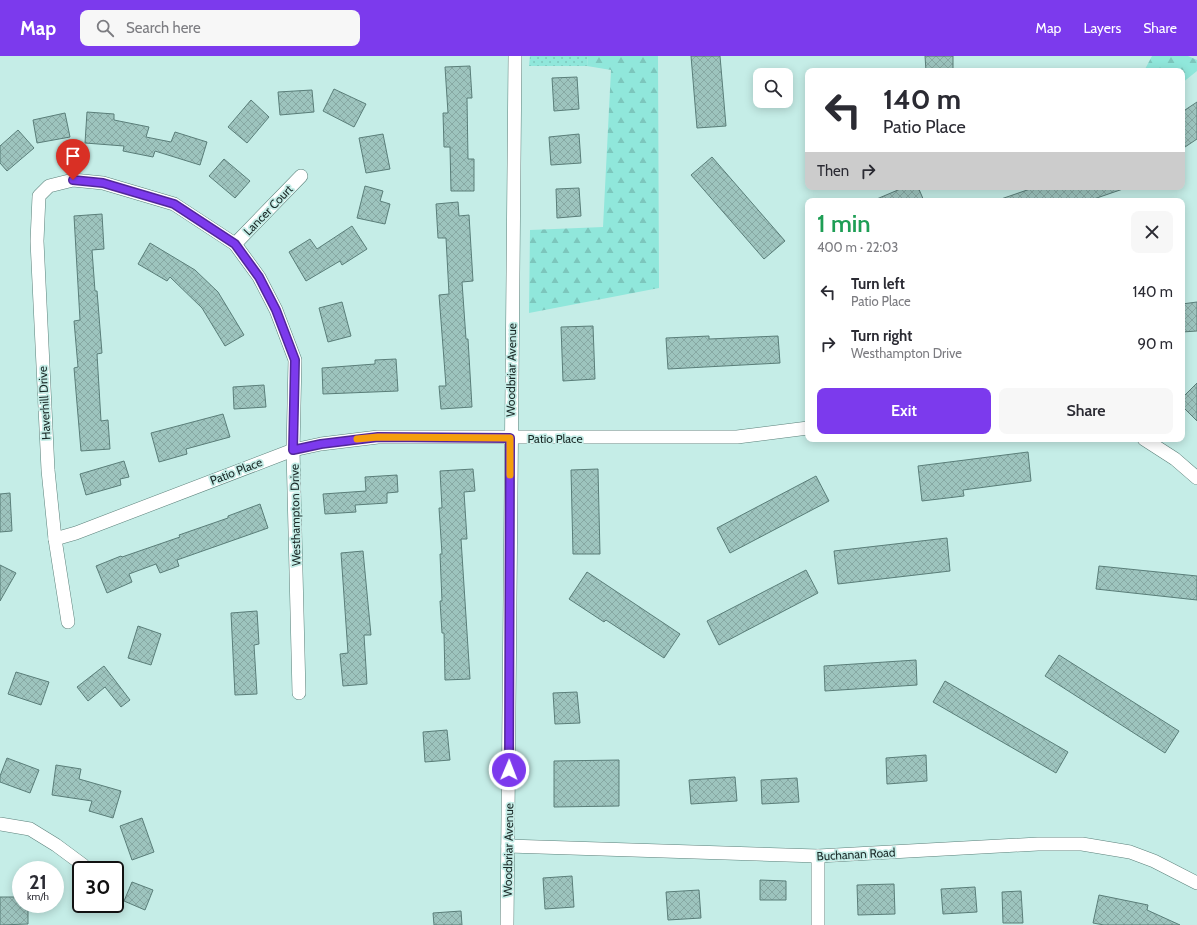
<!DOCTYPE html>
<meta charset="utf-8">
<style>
body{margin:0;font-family:Cabin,sans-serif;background:#f7f7f7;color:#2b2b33;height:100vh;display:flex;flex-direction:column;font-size:15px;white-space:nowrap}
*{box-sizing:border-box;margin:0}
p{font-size:13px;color:#7c7c81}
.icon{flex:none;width:22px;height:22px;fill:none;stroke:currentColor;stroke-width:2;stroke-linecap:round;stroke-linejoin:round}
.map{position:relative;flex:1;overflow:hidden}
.panel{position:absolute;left:805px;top:142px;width:380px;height:244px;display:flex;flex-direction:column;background:#fff;border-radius:8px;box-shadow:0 2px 10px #0003}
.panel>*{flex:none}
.banner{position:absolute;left:805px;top:12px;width:380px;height:122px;border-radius:8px;box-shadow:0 2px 10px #0003;background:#fff;color:#2b2b33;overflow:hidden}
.fabs{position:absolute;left:753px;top:12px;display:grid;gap:8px}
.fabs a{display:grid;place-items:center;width:40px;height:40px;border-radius:8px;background:#fff;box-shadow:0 2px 10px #0003;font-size:20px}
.speed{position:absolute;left:12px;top:805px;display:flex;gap:8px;font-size:20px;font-weight:700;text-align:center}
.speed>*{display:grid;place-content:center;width:52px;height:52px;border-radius:50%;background:#fff;box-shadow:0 2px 10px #0003;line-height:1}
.speed small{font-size:10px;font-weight:400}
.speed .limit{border:2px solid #111;border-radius:6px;background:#fff;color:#111}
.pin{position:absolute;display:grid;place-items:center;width:34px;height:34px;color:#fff;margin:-41px -17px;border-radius:50% 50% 50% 0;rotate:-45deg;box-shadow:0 0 4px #0007}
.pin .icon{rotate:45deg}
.me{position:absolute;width:44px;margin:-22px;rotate:1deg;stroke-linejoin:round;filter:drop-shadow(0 0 3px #0008)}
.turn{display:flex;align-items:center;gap:14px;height:84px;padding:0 12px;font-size:18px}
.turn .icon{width:52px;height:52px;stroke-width:2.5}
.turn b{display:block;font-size:28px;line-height:34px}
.then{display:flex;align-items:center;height:38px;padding:0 12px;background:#0003;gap:8px;font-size:15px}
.round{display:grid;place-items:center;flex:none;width:42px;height:42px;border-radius:8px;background:#f7f7f7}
.overview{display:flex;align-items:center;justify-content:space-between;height:68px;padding:0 12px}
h1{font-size:24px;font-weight:600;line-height:30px;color:#1e9e55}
.action{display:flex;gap:8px;margin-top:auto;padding:8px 12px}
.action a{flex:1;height:46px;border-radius:8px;background:#7c3aed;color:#fff;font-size:16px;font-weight:600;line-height:46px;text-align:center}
.action a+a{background:#f7f7f7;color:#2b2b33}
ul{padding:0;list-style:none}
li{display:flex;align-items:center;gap:12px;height:52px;padding:0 12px}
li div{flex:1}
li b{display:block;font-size:15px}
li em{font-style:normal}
header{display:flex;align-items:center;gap:24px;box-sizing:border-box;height:56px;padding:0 20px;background:#7c3aed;color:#fff}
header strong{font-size:19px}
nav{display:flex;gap:22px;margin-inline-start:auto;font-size:14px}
.search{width:280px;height:36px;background:#f7f7f7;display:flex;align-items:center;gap:10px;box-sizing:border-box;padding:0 14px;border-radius:8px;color:#7c7c81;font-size:15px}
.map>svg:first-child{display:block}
</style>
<header>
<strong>Map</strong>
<div class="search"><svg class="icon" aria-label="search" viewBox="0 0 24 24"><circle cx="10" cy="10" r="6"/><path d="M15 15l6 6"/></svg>Search here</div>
<nav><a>Map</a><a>Layers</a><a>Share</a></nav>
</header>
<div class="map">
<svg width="1197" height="869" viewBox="0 0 1197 869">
<defs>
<pattern id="grass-dots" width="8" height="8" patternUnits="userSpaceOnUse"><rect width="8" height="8" fill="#90e7db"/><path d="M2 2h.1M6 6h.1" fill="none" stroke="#7cc6bc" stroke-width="1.8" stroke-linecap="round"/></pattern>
<pattern id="forest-firs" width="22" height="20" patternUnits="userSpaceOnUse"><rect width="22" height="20" fill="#90e7db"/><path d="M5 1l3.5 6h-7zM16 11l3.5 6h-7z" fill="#7cc6bc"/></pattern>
<pattern id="building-cross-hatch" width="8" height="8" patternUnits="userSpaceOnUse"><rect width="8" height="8" fill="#9dc4be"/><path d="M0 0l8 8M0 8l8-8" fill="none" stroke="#87a8a3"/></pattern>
</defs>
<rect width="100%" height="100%" fill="#c5ede7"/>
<!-- grass -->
<path fill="url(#grass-dots)" d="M 530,0 L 588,0 L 587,10 L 529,10 Z"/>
<!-- forest -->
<g fill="url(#forest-firs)">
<path d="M 588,0 L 658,0 L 659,232 L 529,257 L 530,174 L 603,171 L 611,14 L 587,10 Z"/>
<path d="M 1152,0 L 1188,0 L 1197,4 L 1197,15 L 1182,27 L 1182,15 L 1144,15 Z"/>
</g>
<!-- building -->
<g fill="url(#building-cross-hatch)" stroke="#5a7e79">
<path d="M 691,0 L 720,0 L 726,70 L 697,72 Z"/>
<path d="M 925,0 L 953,0 L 953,15 L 926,15 Z"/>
<path d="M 470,10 L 472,42 L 467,42 L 468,103 L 474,103 L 474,135 L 451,135 L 450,91 L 444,91 L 443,57 L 448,57 L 445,11 Z"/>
<path d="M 577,21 L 579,53 L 554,55 L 552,22 Z"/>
<path d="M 334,33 L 366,48 L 354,71 L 323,55 Z"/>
<path d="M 312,34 L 314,56 L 280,59 L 278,36 Z"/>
<path d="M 251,44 L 269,61 L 247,87 L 228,71 Z"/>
<path d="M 1197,46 L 1197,83 L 1182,93 L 1182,56 Z"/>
<path d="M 87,56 L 114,58 L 114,64 L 149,71 L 146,81 L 171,86 L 175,76 L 207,86 L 200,109 L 155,95 L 153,101 L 123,95 L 124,90 L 85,87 Z"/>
<path d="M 65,57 L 70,81 L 37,87 L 33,64 Z"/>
<path d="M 18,74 L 34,92 L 7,115 L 0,107 L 0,90 Z"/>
<path d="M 383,78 L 390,113 L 366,117 L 359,82 Z"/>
<path d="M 579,78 L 581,107 L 551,109 L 549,81 Z"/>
<path d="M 712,101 L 785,185 L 764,203 L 691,119 Z"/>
<path d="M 224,103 L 250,125 L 235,142 L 209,120 Z"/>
<path d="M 365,130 L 383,135 L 380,145 L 390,148 L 385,168 L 357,162 Z"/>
<path d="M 905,131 L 918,131 L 924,145 L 872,145 Z"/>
<path d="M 1036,131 L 1122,131 L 1123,133 L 1088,145 L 1001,145 L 1001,143 Z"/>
<path d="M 579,132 L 581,160 L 557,162 L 556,133 Z"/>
<path d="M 458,146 L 459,160 L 469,159 L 473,225 L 462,226 L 466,283 L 468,283 L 472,351 L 441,353 L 439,330 L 446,330 L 439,239 L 449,238 L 446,182 L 438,182 L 436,148 Z"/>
<path d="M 102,158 L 104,193 L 92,194 L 95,235 L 97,235 L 102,297 L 97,298 L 101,365 L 108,364 L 110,393 L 81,395 L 74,312 L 78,311 L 74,265 L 80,264 L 74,160 Z"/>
<path d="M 352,170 L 367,193 L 342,209 L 340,205 L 306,225 L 289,196 L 310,183 L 317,193 Z"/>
<path d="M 150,187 L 195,214 L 218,236 L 244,279 L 225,290 L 202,252 L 170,221 L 167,225 L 138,208 Z"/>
<path d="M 342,246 L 351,280 L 328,286 L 319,252 Z"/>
<path d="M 1197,246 L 1197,275 L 1182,276 L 1182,248 Z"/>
<path d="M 593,270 L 595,323 L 563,325 L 561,271 Z"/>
<path d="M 709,280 L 709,283 L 778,280 L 780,307 L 668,313 L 666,282 Z"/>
<path d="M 396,303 L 398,335 L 323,338 L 322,312 L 375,308 L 375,304 Z"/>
<path d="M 1197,327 L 1197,365 L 1182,350 L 1182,342 Z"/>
<path d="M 264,329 L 266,351 L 234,353 L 233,331 Z"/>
<path d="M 223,358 L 230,381 L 186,393 L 187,398 L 159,406 L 151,377 Z"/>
<path d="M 1028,396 L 1031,425 L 963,434 L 964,440 L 922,445 L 918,410 Z"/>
<path d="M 124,405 L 129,421 L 120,423 L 121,429 L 86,439 L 80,418 Z"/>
<path d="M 473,413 L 475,435 L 464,436 L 467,483 L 461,483 L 470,623 L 445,624 L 444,577 L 442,577 L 440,545 L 442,545 L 440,498 L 442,498 L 439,452 L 442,452 L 440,415 Z"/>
<path d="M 598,413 L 600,498 L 573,498 L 571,414 Z"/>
<path d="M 397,419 L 398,436 L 387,437 L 387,447 L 355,449 L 356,456 L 325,458 L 323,438 L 366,435 L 365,421 Z"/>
<path d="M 816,420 L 829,445 L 730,497 L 717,472 Z"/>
<path d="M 10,437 L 12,475 L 0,476 L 0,438 Z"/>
<path d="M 260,448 L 268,472 L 177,504 L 179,510 L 160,517 L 156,508 L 129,518 L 132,526 L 107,537 L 96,510 L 121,500 L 122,501 L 180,481 L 179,479 L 228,462 L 228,460 Z"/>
<path d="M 947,482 L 950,515 L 838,528 L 834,495 Z"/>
<path d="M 363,495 L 371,579 L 364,579 L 367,628 L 343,630 L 340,598 L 348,597 L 341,497 Z"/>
<path d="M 0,509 L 16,517 L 0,545 Z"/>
<path d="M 1099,510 L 1197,520 L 1197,544 L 1096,533 Z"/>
<path d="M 806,514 L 818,537 L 719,589 L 707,565 Z"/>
<path d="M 587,516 L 680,578 L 664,602 L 606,564 L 604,566 L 569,543 Z"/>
<path d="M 257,555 L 259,588 L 254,589 L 257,638 L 235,639 L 231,557 Z"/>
<path d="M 138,570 L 161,578 L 151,609 L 128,602 Z"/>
<path d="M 1059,599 L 1179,675 L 1165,697 L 1045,620 Z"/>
<path d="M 916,604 L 917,629 L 825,635 L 824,610 Z"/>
<path d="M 104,610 L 130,644 L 121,651 L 105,631 L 88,645 L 77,631 Z"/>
<path d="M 16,616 L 49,626 L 41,649 L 8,638 Z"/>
<path d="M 945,625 L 1068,696 L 1056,717 L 933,646 Z"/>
<path d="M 577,636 L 580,667 L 555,668 L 553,637 Z"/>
<path d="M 447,674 L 450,704 L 425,706 L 423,676 Z"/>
<path d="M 926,699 L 927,725 L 887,728 L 886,702 Z"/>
<path d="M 7,702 L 39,714 L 30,737 L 0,726 L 0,720 Z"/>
<path d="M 619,704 L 619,750 L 554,751 L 554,705 Z"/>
<path d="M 56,709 L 81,713 L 79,723 L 121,735 L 113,762 L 89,755 L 92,745 L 52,739 Z"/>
<path d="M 735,721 L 737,745 L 691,748 L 689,724 Z"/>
<path d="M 797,722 L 799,746 L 762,748 L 761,724 Z"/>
<path d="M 142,762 L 154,796 L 132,804 L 120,770 Z"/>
<path d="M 572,820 L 574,851 L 545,853 L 543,822 Z"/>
<path d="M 760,824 L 786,825 L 786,844 L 760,844 Z"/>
<path d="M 132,826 L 153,834 L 145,854 L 124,845 Z"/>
<path d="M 894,828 L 895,858 L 858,859 L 857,829 Z"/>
<path d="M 975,831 L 977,856 L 943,858 L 941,833 Z"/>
<path d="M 699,834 L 701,862 L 668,864 L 666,836 Z"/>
<path d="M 1021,835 L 1023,867 L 1003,867 L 1002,836 Z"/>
<path d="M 1099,839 L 1148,849 L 1147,854 L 1180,869 L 1104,869 L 1093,867 Z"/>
<path d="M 0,841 L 21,841 L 21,848 L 28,848 L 28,868 L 0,869 Z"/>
<path d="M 461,855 L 462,869 L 434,869 L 433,857 Z"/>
</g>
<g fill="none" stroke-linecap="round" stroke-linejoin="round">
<!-- street casing -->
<g stroke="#5b807a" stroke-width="14">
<g id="street">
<path d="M 235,188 L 301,120"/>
<path d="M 1144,383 L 1175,403 L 1197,422"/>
<path d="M 55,483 L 76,477 L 293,394 L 321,388 L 378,381 L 737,381 L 808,372"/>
<path d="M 68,566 L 55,483 L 48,414 L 37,185 L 39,140 L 49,130 L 73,124 L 103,127 L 174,148 L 235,188 L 259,221 L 276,254 L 295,304 L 293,394 L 299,637"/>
<path d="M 0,768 L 30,773 L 56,789 L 83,809"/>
<path d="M 508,790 L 818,800 L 1038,788 L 1082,788 L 1130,796 L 1154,805 L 1197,827"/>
<path d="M 818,800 L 818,869"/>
<path d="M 507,869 L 515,0"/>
</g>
</g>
<!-- street -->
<use href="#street" stroke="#fff" stroke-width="13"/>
</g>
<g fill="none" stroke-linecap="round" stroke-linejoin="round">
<!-- route casing -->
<g stroke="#51269a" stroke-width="10">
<path id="route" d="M 73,124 L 103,127 L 174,148 L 235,188 L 259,221 L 276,254 L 295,304 L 293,394 L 321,388 L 378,381 L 510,382 L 509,714"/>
</g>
<!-- route -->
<use href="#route" stroke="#7c3aed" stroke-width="7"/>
<!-- slow -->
<path stroke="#f59e0b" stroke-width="7" d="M 357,383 L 378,381 L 510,382 L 510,419"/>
</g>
<g text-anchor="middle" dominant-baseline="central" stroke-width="3.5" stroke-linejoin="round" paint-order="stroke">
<!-- street labels -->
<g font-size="12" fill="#1a2927" stroke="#c5ede7">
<text transform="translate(268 154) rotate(-46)">Lancer Court</text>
<text transform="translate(511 314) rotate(-89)">Woodbriar Avenue</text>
<text transform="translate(44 347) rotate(-93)">Haverhill Drive</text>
<text x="555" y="382">Patio Place</text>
<text transform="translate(236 415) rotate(-21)">Patio Place</text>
<text transform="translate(295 459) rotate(-91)">Westhampton Drive</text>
<text transform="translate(508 794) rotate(-89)">Woodbriar Avenue</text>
<text transform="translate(856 798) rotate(-3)">Buchanan Road</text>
</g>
</g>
</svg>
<div class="fabs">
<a><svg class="icon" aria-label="search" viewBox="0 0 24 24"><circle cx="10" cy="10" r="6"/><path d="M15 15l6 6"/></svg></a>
</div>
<div class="speed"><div>21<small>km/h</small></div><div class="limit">30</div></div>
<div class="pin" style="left:73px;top:124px;background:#d93025"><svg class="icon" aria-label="arrive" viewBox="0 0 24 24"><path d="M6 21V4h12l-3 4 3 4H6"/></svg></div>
<svg class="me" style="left:509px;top:714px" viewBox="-20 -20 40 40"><circle r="17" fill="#7c3aed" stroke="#fff" stroke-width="3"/><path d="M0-11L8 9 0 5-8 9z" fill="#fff"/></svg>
<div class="banner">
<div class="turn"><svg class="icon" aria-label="left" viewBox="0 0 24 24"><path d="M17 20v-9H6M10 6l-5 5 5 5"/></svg><div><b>140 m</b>Patio Place</div></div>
<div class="then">Then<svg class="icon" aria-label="right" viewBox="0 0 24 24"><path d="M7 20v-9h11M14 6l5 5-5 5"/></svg></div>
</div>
<section class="panel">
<div class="overview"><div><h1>1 min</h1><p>400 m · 22:03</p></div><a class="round"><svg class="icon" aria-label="close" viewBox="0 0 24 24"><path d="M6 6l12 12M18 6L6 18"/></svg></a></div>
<ul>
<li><svg class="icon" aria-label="left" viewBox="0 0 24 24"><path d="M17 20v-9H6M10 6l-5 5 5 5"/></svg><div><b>Turn left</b><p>Patio Place</p></div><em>140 m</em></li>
<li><svg class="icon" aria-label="right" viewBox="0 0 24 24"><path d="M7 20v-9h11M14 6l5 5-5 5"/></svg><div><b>Turn right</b><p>Westhampton Drive</p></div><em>90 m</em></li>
</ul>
<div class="action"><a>Exit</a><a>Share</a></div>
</section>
</div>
